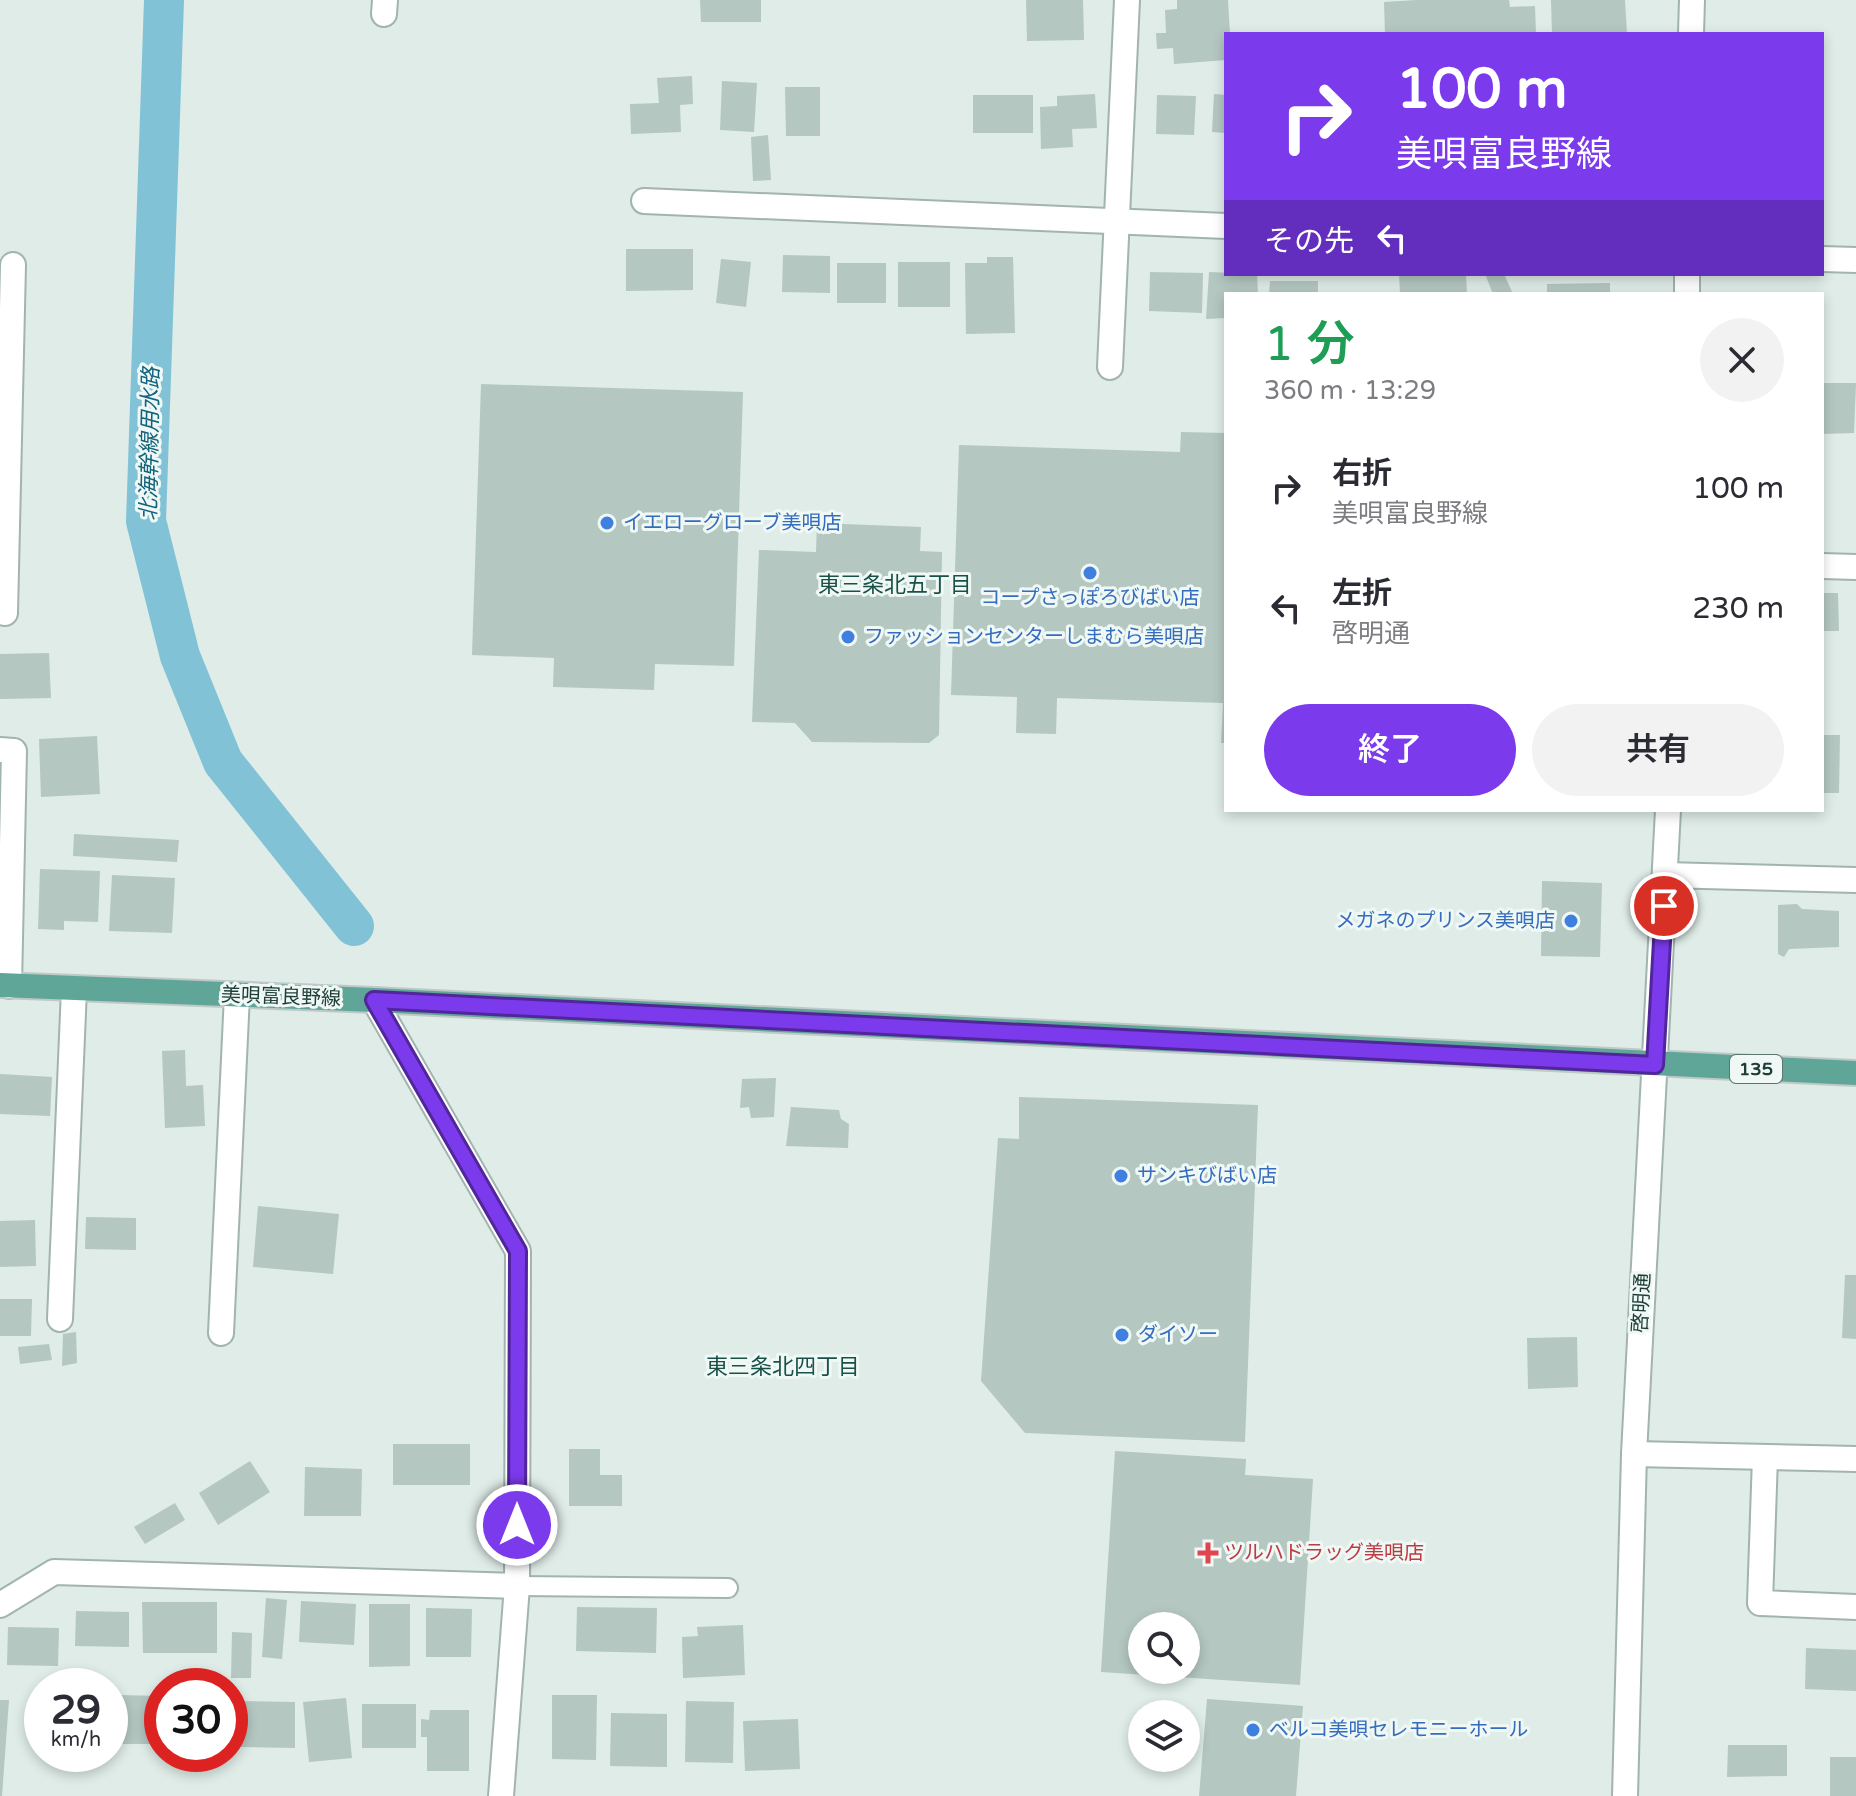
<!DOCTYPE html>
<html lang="ja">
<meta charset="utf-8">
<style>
body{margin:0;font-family:"Varela Round","Noto Sans JP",sans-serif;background:#f2f2f3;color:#2b2b33;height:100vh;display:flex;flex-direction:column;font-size:30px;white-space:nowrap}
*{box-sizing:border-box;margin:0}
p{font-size:26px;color:#7c7c81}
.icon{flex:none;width:44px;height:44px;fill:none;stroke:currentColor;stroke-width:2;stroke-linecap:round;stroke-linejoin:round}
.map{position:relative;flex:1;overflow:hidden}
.details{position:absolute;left:1224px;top:292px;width:600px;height:520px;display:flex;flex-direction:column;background:#fff;border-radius:0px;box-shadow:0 4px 12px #0003}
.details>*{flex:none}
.guide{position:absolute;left:1224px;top:32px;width:600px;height:244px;border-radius:0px;box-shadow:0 4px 12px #0003;background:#7c3aed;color:#fff;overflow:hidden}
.buttons{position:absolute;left:1128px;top:1612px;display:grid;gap:16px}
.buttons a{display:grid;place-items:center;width:72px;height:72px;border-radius:50%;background:#fff;box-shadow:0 4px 12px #0003;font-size:40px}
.speed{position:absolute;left:24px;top:1668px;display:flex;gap:16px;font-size:40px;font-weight:700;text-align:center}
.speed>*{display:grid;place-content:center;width:104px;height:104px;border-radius:50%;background:#fff;box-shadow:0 4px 12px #0003;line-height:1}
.speed small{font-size:20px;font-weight:400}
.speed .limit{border:12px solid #d22;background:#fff;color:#111}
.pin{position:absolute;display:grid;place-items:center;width:68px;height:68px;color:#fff;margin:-34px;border:4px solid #fff;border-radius:50%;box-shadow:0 2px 8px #0007}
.me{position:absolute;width:88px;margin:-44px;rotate:0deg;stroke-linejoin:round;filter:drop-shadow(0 0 6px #0008)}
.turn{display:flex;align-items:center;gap:28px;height:168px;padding:0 40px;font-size:36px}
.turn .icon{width:104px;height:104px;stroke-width:2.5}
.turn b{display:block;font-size:56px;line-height:68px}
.then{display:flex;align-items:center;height:76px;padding:0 40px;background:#0003;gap:16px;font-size:30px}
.round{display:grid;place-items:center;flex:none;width:84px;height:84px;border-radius:42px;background:#f2f2f3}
.summary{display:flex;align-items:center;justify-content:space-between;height:136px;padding:0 40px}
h1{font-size:48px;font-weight:600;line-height:60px;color:#1e9e55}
.action{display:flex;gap:16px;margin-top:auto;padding:16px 40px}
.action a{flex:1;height:92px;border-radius:48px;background:#7c3aed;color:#fff;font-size:32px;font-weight:600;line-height:92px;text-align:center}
.action a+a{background:#f2f2f3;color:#2b2b33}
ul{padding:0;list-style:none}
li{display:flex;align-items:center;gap:24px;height:120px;padding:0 40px}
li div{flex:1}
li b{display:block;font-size:30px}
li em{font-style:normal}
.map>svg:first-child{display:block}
</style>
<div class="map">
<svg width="1856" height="1796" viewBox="0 0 1856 1796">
<rect width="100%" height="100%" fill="#dfece7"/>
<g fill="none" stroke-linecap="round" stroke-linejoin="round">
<!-- canal -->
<path stroke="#81c2d7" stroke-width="40" d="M 164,0 L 146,521 L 180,656 L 223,762 L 354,926"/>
</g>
<!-- building -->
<g fill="#b4c7c0" fill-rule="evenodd">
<path d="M 700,0 L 761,0 L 761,22 L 701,22 Z"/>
<path d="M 1026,0 L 1083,0 L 1084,40 L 1027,41 Z"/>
<path d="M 1177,0 L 1228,0 L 1230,34 L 1226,34 L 1226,60 L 1174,64 L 1173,48 L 1157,49 L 1156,33 L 1166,33 L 1165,10 L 1177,9 Z"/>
<path d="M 1417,0 L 1509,0 L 1510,7 L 1535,6 L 1536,34 L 1385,34 L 1384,2 Z"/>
<path d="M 1551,0 L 1625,0 L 1627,34 L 1552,34 Z"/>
<path d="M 692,76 L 693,104 L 680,105 L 681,132 L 631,134 L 630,104 L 659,103 L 657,78 Z"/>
<path d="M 722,81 L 757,83 L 754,132 L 720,130 Z"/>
<path d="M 785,87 L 820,87 L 820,136 L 786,136 Z"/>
<path d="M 1095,94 L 1097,128 L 1072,129 L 1073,147 L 1041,149 L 1040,107 L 1057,106 L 1057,96 Z"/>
<path d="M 1214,94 L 1226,95 L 1226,133 L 1212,132 Z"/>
<rect x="973" y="95" width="60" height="38"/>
<path d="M 1157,95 L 1196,96 L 1194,135 L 1156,134 Z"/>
<path d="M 768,135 L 771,180 L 753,181 L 751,137 Z"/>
<path d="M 626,249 L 693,249 L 693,290 L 626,291 Z"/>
<path d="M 783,255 L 830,256 L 830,293 L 782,292 Z"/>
<path d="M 987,257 L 1013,257 L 1015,333 L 966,334 L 965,263 L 987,263 Z"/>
<path d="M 721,259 L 751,262 L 746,307 L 716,303 Z"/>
<rect x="898" y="262" width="52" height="45"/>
<rect x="837" y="263" width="49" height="40"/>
<path d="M 1150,272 L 1203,273 L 1202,313 L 1149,311 Z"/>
<path d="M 1209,272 L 1257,274 L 1258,294 L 1226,294 L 1226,318 L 1206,319 Z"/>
<path d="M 1399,274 L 1466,274 L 1467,294 L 1400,294 Z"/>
<path d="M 1485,274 L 1504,274 L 1513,294 L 1493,294 Z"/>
<path d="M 1270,281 L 1318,281 L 1318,294 L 1269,294 Z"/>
<path d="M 1610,283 L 1610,294 L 1547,294 L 1547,284 Z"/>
<path d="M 1822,383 L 1856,383 L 1854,433 L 1822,434 Z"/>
<path d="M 481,384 L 743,392 L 734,666 L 655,664 L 654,690 L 553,687 L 554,658 L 472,655 Z"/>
<path d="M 1181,432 L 1226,433 L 1226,743 L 1221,743 L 1223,703 L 1057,698 L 1056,734 L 1016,733 L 1017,697 L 951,695 L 959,445 L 1180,452 Z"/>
<path d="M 817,523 L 921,527 L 920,551 L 942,552 L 939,735 L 929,743 L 812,742 L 795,723 L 752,722 L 759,550 L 816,552 Z"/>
<path d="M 1822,593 L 1838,593 L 1839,631 L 1822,631 Z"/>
<path d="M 49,653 L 51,698 L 0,699 L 0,654 Z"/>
<path d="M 1822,735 L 1840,735 L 1839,793 L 1822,793 Z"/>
<path d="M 97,736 L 100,794 L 41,797 L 39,739 Z"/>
<path d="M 74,834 L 179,840 L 177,862 L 73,856 Z"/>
<path d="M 40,869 L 100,871 L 98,922 L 64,921 L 64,930 L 38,929 Z"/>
<path d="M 112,875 L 175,878 L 172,933 L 109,931 Z"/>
<path d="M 1542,881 L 1602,883 L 1600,957 L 1541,956 Z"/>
<path d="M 1797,904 L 1802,909 L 1839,911 L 1839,947 L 1789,949 L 1784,957 L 1778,954 L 1778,905 Z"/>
<path d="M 185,1050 L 186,1086 L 203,1085 L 205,1126 L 165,1128 L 162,1051 Z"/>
<path d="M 0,1074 L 52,1077 L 50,1116 L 0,1114 Z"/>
<path d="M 776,1078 L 774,1117 L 751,1118 L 749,1107 L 740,1108 L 742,1079 Z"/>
<path d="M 1019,1097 L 1258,1105 L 1245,1442 L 1025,1433 L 981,1381 L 998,1138 L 1019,1139 Z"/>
<path d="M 791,1107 L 839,1110 L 841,1119 L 849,1124 L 848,1148 L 786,1146 Z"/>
<path d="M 258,1206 L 339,1214 L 333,1274 L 253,1267 Z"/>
<path d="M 86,1217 L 136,1218 L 136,1250 L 85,1249 Z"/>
<path d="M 35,1220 L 36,1266 L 0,1267 L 0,1221 Z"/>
<path d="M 1845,1275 L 1856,1275 L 1856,1339 L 1842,1338 Z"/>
<path d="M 0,1299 L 32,1299 L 31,1336 L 0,1336 Z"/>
<path d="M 76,1332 L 77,1363 L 62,1366 L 63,1334 Z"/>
<path d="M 1577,1337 L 1578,1387 L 1528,1389 L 1527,1338 Z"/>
<path d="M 49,1344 L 52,1360 L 20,1364 L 18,1347 Z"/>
<rect x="393" y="1444" width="77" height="41"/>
<path d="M 569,1449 L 600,1449 L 600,1475 L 622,1475 L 622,1506 L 569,1506 Z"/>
<path d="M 1115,1451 L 1246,1459 L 1245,1475 L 1313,1479 L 1300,1685 L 1101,1672 ZM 1142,1626 L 1186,1626 L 1186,1670 L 1142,1670 Z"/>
<path d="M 250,1461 L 270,1492 L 218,1525 L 199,1493 Z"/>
<path d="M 305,1467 L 362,1469 L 361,1516 L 304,1516 Z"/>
<path d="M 175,1503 L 185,1520 L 145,1544 L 134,1527 Z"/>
<path d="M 266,1598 L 287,1600 L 282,1659 L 262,1657 Z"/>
<path d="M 301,1601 L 356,1604 L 354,1645 L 299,1642 Z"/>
<path d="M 142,1602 L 217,1602 L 217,1653 L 143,1653 Z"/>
<path d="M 369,1604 L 410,1604 L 410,1666 L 369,1667 Z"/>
<path d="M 577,1607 L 657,1608 L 656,1653 L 576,1651 Z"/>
<path d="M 426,1608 L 472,1609 L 471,1657 L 426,1657 Z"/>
<path d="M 76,1611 L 129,1612 L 129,1647 L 75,1646 Z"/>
<path d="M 743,1625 L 745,1675 L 683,1678 L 682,1637 L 698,1636 L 697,1627 Z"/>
<path d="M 8,1627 L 59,1628 L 58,1666 L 7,1665 Z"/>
<path d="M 232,1632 L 252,1633 L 251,1678 L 231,1678 Z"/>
<path d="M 1806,1648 L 1856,1650 L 1856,1691 L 1805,1689 Z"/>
<path d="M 119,1695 L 162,1696 L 162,1744 L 119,1744 Z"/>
<path d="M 552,1695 L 597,1695 L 596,1760 L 552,1759 Z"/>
<path d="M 346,1698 L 352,1758 L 309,1762 L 303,1702 Z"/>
<path d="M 1207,1699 L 1303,1706 L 1296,1796 L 1199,1796 Z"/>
<path d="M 0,1700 L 9,1700 L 2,1796 L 0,1796 Z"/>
<path d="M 239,1701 L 295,1702 L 295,1748 L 239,1747 Z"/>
<path d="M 686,1701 L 734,1702 L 733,1763 L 685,1762 Z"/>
<rect x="362" y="1704" width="54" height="44"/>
<path d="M 430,1710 L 469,1710 L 469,1771 L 427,1771 L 427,1737 L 421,1737 L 421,1719 L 429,1720 Z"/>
<path d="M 611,1713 L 667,1714 L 667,1767 L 610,1766 Z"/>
<path d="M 798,1719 L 800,1769 L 745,1771 L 743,1721 Z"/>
<path d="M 1728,1745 L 1787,1745 L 1787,1776 L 1727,1777 Z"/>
<path d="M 181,1754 L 224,1754 L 223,1760 L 181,1760 Z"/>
<rect x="1830" y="1757" width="26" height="39"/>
</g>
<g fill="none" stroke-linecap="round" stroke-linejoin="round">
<!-- service casing -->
<g stroke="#a1b4af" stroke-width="22">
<path id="service" d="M 517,1586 L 728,1588"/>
</g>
<!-- minor casing -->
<g stroke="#a1b4af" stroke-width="28">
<g id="minor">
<path d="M 384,14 L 385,0"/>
<path d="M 644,201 L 1226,226"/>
<path d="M 1822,259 L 1856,260"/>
<path d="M 1110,367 L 1127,0"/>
<path d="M 1822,566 L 1856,567"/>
<path d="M 0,612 L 5,613 L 13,265"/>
<path d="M 0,750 L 14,751 L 9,986"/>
<path d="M 1665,875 L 1856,880"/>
<path d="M 374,1000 L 518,1251 L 517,1586 L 501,1796"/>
<path d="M 60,1319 L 74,989"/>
<path d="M 221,1333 L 237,995"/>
<path d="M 1634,1454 L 1856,1459"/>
<path d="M 1765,1457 L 1760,1603 L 1856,1607"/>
<path d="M 0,1605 L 54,1572 L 517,1586"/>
</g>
</g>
<!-- tertiary casing -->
<g stroke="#a1b4af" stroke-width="28">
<g id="tertiary">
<path d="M 1691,34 L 1692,0"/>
<path d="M 1687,294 L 1687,274"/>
<path d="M 1625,1796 L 1634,1454 L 1668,810"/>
</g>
</g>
<!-- primary casing -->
<g stroke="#c0c9c7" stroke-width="28">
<path id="primary" d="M 0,985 L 374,1000 L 1856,1073"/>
</g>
<!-- service -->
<use href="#service" stroke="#fff" stroke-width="18"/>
<!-- minor -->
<use href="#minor" stroke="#fff" stroke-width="24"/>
<!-- tertiary -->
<use href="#tertiary" stroke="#fff" stroke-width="24"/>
<!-- primary -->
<use href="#primary" stroke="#5fa699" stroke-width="24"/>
</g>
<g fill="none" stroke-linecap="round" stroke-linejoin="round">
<!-- route casing -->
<g stroke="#51269a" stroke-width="20">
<path id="route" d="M 517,1525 L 518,1251 L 374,1000 L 1655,1065 L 1664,906"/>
</g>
<!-- route -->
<use href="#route" stroke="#7c3aed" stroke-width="14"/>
</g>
<!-- markers -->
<g fill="#3f7fe0" stroke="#eff8f4" stroke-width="3">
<circle cx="607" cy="523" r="8"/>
<circle cx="1090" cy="573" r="8"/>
<circle cx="848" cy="637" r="8"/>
<circle cx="1571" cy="921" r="8"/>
<circle cx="1121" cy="1176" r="8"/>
<circle cx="1122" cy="1335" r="8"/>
<circle cx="1253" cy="1730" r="8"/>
</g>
<path fill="#e0444e" stroke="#eff8f4" stroke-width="3" d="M1204 1541h8v8h8v8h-8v8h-8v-8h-8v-8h8z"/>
<g text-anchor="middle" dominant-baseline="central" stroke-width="6" stroke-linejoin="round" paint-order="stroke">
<!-- shield labels -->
<rect fill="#eff8f4" stroke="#5d7570" stroke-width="2" x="1730" y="1055" width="52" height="28" rx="6"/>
<g font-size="18" font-weight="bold" fill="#1e3d38">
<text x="1756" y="1069">135</text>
</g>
<!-- shop labels -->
<g font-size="20" fill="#366cbe" stroke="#eff8f4" text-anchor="start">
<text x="623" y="523">イエローグローブ美唄店</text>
<text x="1090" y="598" text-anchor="middle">コープさっぽろびばい店</text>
<text x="864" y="637">ファッションセンターしまむら美唄店</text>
<text x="1555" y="921" text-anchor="end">メガネのプリンス美唄店</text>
<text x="1137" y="1176">サンキびばい店</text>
<text x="1138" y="1335">ダイソー</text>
<text x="1269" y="1730">ベルコ美唄セレモニーホール</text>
</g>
<!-- street labels -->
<g font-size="20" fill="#1e3d38" stroke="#eff8f4">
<text transform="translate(281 997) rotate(2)">美唄富良野線</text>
<text transform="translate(1642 1303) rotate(-87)">啓明通</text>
</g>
<!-- health labels -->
<g font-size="20" fill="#be3a42" stroke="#eff8f4" text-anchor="start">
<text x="1224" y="1553">ツルハドラッグ美唄店</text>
</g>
<!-- water labels -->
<g font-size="22" font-style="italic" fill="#13637e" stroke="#eff8f4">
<text transform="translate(150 444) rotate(-89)">北海幹線用水路</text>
</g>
<!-- neighbourhood labels -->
<g font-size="22" fill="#195148" stroke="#eff8f4">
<text x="895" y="585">東三条北五丁目</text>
<text x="783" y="1367">東三条北四丁目</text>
</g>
</g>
</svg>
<div class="buttons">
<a><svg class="icon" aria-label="search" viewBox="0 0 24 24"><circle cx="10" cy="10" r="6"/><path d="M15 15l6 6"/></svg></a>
<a><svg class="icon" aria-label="layers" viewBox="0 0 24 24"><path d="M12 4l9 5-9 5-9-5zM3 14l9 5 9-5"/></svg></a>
</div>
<div class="speed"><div>29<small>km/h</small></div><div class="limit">30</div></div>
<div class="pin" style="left:1664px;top:906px;background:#d93025"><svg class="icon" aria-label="arrive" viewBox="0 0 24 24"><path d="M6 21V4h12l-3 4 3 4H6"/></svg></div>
<svg class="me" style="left:517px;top:1525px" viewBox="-20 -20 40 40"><circle r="17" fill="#7c3aed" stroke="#fff" stroke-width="3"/><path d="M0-11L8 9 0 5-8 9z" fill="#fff"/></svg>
<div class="guide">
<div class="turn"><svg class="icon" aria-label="right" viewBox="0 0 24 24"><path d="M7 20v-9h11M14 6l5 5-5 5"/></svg><div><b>100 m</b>美唄富良野線</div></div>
<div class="then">その先<svg class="icon" aria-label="left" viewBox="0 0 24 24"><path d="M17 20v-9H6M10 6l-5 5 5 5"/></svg></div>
</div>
<section class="details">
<div class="summary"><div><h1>1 分</h1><p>360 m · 13:29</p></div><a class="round"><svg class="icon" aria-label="close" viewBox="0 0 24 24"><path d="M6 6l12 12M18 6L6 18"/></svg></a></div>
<ul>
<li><svg class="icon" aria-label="right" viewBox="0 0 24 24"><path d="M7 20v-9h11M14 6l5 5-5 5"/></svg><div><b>右折</b><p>美唄富良野線</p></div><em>100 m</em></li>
<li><svg class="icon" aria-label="left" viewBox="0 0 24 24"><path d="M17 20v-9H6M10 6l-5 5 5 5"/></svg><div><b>左折</b><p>啓明通</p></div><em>230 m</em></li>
</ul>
<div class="action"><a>終了</a><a>共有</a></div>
</section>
</div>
